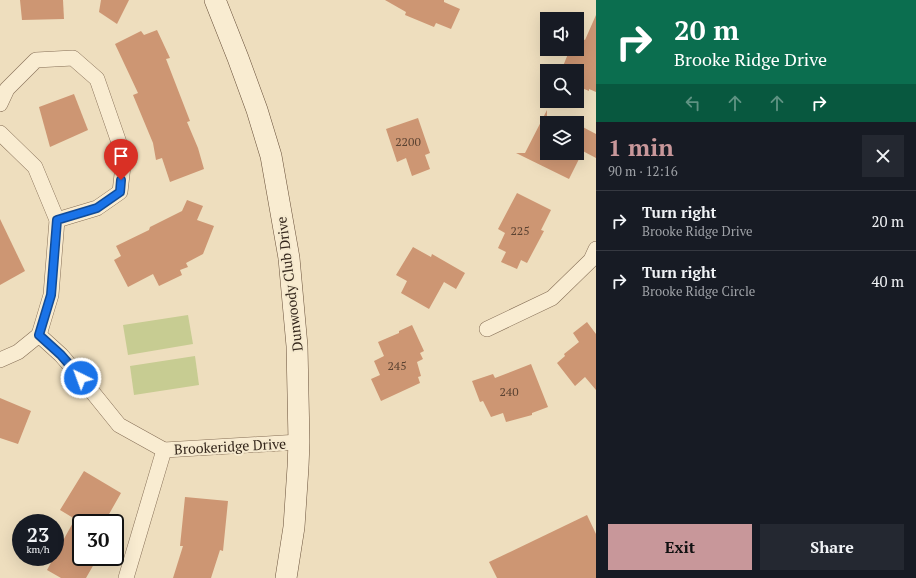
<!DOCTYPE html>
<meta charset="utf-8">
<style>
body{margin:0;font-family:"PT Serif",serif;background:#242831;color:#f1f3f6;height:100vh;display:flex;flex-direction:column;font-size:15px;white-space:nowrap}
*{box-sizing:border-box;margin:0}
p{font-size:13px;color:#9ea1a6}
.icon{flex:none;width:22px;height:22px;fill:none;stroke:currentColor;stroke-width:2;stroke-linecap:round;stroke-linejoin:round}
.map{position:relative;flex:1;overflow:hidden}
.sheet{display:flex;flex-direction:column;background:#171b24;width:320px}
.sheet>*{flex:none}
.guide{background:#0b6e4f;color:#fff;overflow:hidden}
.fabs{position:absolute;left:540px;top:12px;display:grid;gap:8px}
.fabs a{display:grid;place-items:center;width:44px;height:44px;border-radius:0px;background:#171b24;box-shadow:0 4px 16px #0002;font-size:20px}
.speed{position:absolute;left:12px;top:514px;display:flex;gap:8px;font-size:20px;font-weight:700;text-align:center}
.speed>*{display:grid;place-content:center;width:52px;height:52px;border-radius:50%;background:#171b24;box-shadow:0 4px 16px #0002;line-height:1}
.speed small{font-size:10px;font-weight:400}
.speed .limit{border:2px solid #111;border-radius:6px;background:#fff;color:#111}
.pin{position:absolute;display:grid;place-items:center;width:34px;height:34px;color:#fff;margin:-41px -17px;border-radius:50% 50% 50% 0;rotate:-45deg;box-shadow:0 0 4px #0007}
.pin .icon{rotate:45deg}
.me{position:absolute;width:44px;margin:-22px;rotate:318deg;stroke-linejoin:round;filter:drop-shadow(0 0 3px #0008)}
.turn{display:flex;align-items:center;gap:14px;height:84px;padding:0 12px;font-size:18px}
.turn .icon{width:52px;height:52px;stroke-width:2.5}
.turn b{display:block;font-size:28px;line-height:34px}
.lanes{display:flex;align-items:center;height:38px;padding:0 12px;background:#0003;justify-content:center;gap:20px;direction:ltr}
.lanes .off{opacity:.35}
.round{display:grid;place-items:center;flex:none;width:42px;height:42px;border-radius:0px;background:#242831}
.head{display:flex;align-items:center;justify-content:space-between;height:68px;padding:0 12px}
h1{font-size:24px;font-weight:700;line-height:30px;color:#c8979a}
.primary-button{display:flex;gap:8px;margin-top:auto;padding:8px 12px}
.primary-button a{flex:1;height:46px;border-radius:0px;background:#c8979a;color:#111;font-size:16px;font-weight:700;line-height:46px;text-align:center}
.primary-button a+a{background:#242831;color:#f1f3f6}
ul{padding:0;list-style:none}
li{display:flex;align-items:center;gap:12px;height:60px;padding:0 12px;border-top:1px solid #363941}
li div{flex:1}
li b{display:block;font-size:15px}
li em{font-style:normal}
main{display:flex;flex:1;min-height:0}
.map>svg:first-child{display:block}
</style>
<main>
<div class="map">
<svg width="596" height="578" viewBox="0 0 596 578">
<rect width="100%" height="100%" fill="#eedebe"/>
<!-- green -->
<g fill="#c7cc92">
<path d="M 188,315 L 193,344 L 128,355 L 123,325 Z"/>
<path d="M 195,356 L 199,385 L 134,395 L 130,366 Z"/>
</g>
<!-- building -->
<g fill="#cd9673">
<path d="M 20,0 L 63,0 L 64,19 L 22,20 Z"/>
<path d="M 101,0 L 129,0 L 117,24 L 99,12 Z"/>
<path d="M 385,0 L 444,0 L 444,2 L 460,9 L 451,29 L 436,23 L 434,27 L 405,15 L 406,12 Z"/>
<path d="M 596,15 L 596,92 L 589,89 L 589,91 L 577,86 L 577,71 L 561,71 L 570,49 L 577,49 L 577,37 L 585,40 Z"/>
<path d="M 157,30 L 170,58 L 166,59 L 190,121 L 187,122 L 198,148 L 204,169 L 170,182 L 162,158 L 156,160 L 153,143 L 133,95 L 138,93 L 115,44 L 141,31 L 144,35 Z"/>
<path d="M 74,94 L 88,130 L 50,147 L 39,107 Z"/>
<path d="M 547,110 L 547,153 L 582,153 L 569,179 L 516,153 L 525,153 Z"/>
<path d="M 418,118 L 430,153 L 425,155 L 430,169 L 412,176 L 406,158 L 397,162 L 386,129 Z"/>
<path d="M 577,124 L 596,134 L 596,158 L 577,148 Z"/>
<path d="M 517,193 L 551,210 L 541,230 L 544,231 L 527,263 L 521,260 L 517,269 L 501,262 L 506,252 L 498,248 L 505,233 L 498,229 Z"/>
<path d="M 187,200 L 203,206 L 197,220 L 214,226 L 203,254 L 186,263 L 188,267 L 180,270 L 182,275 L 159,286 L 153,274 L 128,287 L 114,260 L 121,256 L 116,246 L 149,230 L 150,227 L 182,211 Z"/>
<path d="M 0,219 L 25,271 L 0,285 Z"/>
<path d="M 413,247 L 431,257 L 432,254 L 465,273 L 456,289 L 444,282 L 429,309 L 401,293 L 407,281 L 396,275 Z"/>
<path d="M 587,322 L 596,334 L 596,390 L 585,377 L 575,386 L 557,363 L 565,356 L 564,354 L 579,342 L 573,333 Z"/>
<path d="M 412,325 L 424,351 L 420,353 L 423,359 L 417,362 L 421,376 L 418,377 L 420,383 L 381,401 L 371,379 L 380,375 L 374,361 L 384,356 L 378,342 L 399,333 L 399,331 Z"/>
<path d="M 531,364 L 548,407 L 532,413 L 532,415 L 506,422 L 503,413 L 491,417 L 483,401 L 480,402 L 472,381 L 493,374 L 495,378 Z"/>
<path d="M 0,398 L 31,411 L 18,444 L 0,438 Z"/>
<path d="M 84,471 L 121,493 L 104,523 L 81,522 L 81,557 L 98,557 L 86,578 L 61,578 L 47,570 L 54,557 L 55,557 L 55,555 L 75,519 L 60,510 Z"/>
<path d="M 185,497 L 228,501 L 223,551 L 220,550 L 211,578 L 173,578 L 183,546 L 180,546 Z"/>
<path d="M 587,515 L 596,534 L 596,578 L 497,578 L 489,562 Z"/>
</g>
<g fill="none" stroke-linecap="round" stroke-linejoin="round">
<!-- street casing -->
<g stroke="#866f57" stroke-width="16">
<g id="street">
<path d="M 0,104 L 7,89 L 36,60 L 73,58 L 97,79 L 124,157 L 120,192 L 97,208 L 57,220"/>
<path d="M 0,133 L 35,167 L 57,220 L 51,295 L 39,335"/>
<path d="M 487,329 L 552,298 L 591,260 L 596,249"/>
<path d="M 0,360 L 18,352 L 39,335 L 61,355 L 81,378 L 119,425 L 164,450 L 299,442"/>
<path d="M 126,578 L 164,450"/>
</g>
</g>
<!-- secondary casing -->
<g stroke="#68503a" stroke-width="22">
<path id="secondary" d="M 215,0 L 238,58 L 257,110 L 271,156 L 289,258 L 297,346 L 299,442 L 298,467 L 294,527 L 286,578"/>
</g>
<!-- street -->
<use href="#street" stroke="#f9ecd1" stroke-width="15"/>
<!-- secondary -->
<use href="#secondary" stroke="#f9ecd1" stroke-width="21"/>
</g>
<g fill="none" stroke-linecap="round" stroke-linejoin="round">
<!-- route casing -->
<g stroke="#114b97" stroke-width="10">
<path id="route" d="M 81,378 L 61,355 L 39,335 L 51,295 L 57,220 L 97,208 L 120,192 L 121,180"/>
</g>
<!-- route -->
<use href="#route" stroke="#1a73e8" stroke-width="7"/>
</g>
<g text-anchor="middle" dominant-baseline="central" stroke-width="4" stroke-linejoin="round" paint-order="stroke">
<!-- number labels -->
<g font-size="12" fill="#5b4332">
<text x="408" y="141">2200</text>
<text x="520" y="230">225</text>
<text x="397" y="365">245</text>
<text x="509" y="391">240</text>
</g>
<!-- street labels -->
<g font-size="14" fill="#35271c" stroke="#f5e9ce">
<text transform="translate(289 284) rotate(-97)">Dunwoody Club Drive</text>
<text transform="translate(230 446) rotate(-3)">Brookeridge Drive</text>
</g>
</g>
</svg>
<div class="fabs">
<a><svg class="icon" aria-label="sound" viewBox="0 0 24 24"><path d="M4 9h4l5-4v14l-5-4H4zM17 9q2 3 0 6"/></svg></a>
<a><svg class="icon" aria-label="search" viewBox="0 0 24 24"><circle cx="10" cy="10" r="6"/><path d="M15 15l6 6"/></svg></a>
<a><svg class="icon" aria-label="layers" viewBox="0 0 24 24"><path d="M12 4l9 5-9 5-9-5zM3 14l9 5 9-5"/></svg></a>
</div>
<div class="speed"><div>23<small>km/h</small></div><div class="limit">30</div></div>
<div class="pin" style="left:121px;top:180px;background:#d93025"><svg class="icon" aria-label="arrive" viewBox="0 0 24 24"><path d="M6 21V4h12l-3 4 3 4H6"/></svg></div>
<svg class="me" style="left:81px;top:378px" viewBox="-20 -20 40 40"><circle r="17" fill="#1a73e8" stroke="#fff" stroke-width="3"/><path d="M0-11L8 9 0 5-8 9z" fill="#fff"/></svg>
</div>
<section class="sheet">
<div class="guide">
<div class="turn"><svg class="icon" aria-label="right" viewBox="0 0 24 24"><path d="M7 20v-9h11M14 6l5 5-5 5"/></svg><div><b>20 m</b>Brooke Ridge Drive</div></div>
<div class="lanes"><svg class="icon off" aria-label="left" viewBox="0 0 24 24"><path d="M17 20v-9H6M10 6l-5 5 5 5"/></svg><svg class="icon off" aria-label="ahead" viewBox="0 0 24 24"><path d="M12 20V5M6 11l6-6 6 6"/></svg><svg class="icon off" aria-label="ahead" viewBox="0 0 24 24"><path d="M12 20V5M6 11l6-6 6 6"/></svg><svg class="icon" aria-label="right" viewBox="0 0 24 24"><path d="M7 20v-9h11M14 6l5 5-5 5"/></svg></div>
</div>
<div class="head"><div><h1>1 min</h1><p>90 m · 12:16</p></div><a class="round"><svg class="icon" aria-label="close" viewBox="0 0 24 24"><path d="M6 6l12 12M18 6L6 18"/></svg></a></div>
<ul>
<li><svg class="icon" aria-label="right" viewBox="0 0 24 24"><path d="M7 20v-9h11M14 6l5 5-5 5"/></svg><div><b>Turn right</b><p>Brooke Ridge Drive</p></div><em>20 m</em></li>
<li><svg class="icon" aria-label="right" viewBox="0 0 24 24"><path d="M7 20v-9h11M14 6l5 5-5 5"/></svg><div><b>Turn right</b><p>Brooke Ridge Circle</p></div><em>40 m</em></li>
</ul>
<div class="primary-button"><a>Exit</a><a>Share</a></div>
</section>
</main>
